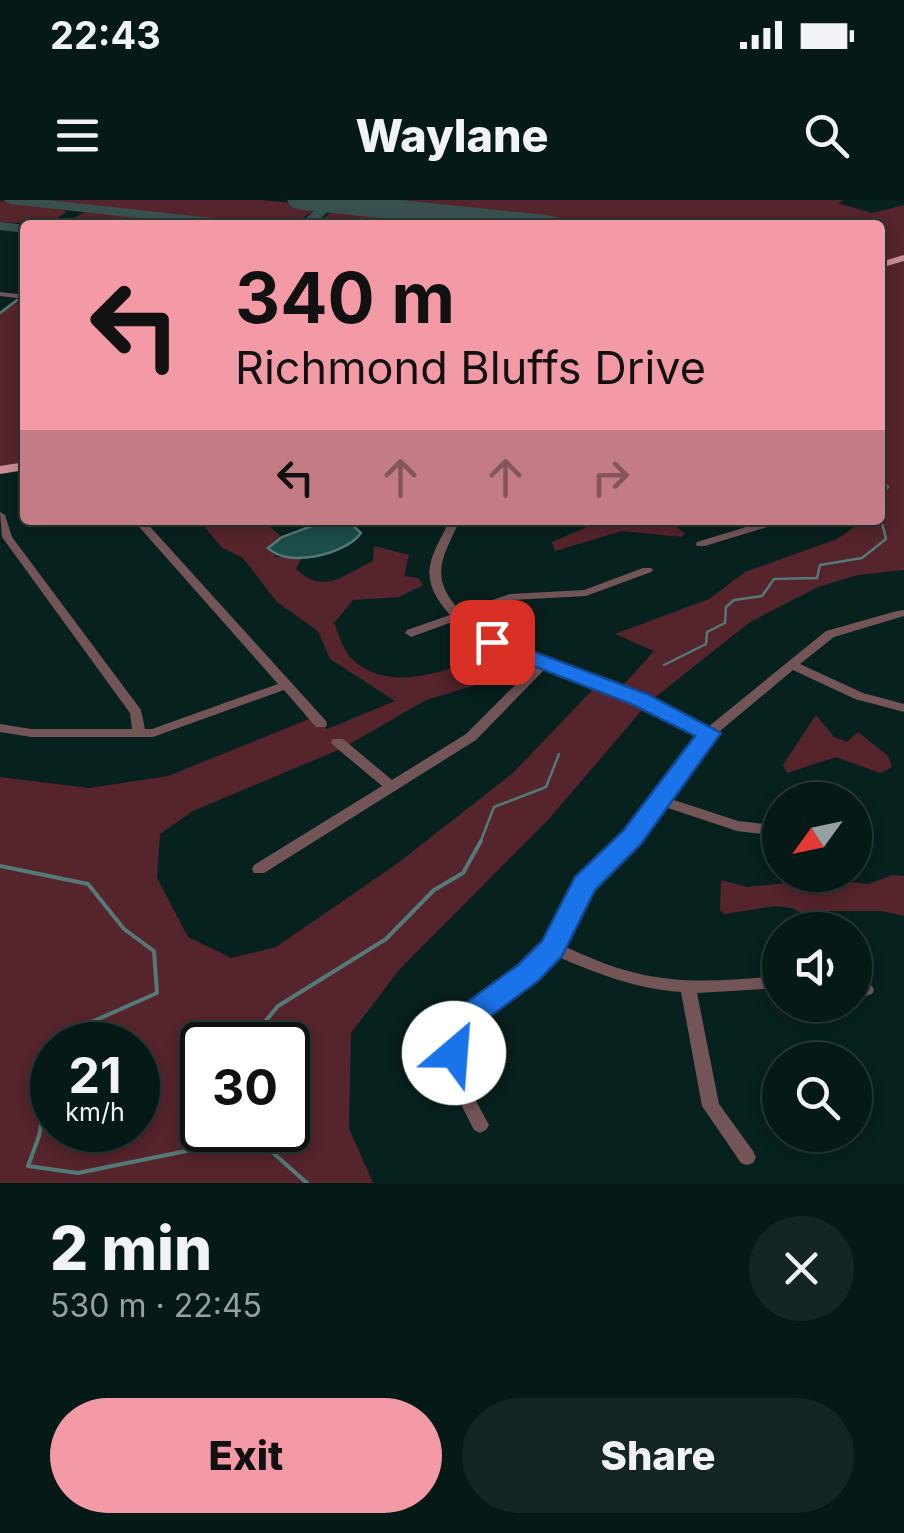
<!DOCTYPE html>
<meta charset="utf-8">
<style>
body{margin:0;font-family:Inter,sans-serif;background:#132624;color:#f1f3f6;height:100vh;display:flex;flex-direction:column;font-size:38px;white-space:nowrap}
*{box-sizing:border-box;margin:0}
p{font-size:32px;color:#97a0a1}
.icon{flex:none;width:55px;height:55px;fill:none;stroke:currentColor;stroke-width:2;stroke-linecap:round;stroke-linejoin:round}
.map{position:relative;height:983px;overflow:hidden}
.sheet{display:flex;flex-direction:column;background:#051917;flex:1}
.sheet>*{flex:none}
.banner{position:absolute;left:20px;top:20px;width:865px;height:305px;border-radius:10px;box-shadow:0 5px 15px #0003,0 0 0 2px #263836;background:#f49aa6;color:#111;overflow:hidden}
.needle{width:65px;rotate:237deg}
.tools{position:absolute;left:762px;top:582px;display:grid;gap:20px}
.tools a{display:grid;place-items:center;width:110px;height:110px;border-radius:50%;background:#051917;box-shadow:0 5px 15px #0003,0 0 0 2px #263836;font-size:50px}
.speed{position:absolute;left:30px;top:822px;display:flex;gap:20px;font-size:50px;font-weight:700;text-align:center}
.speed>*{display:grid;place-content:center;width:130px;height:130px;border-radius:50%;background:#051917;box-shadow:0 5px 15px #0003,0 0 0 2px #263836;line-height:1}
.speed small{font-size:25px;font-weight:400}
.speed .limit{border:5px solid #111;border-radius:15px;background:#fff;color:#111}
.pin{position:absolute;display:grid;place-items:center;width:85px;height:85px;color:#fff;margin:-42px;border-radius:20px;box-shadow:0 5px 15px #0006}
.me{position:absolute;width:110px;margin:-55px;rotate:27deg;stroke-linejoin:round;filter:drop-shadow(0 0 8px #0008)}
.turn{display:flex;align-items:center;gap:35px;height:210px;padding:0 50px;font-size:45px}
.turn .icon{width:130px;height:130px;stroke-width:2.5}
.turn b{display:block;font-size:70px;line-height:85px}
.lanes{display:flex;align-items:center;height:95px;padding:0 50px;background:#0003;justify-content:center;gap:50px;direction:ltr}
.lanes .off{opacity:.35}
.round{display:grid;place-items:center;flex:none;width:105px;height:105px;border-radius:52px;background:#132624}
.headline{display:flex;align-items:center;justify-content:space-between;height:170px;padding:0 50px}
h1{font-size:60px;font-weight:800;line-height:75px}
.primary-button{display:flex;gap:20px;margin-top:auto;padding:20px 50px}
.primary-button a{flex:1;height:115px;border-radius:60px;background:#f49aa6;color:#111;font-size:40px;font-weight:800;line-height:115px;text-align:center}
.primary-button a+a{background:#132624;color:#f1f3f6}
.status{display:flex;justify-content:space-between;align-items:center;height:70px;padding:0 50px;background:#051917;direction:ltr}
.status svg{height:28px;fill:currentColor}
header{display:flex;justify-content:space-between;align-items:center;height:130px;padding:0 50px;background:#051917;font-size:45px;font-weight:800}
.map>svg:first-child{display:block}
</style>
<div class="status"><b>22:43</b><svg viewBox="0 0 49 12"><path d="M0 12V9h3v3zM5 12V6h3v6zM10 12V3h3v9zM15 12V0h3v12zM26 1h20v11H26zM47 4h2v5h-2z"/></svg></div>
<header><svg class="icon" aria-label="menu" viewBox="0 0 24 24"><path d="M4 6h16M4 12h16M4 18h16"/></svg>Waylane<svg class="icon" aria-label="search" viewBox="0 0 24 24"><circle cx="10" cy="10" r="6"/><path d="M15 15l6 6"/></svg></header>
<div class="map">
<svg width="904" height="983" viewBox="0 0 904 983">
<rect width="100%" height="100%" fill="#07211f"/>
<!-- green -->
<g fill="#55242d" fill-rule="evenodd">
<path d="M 28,0 L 261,0 L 312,5 L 312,12 L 292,25 L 267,25 Z"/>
<path d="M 340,0 L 844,0 L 838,3 L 872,13 L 904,5 L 904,57 L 880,63 L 880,25 L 586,25 Z"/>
<path d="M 0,1 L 61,8 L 67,12 L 46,25 L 0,22 Z"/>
<path d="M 336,8 L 499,25 L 316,25 Z"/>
<path d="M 87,11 L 92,11 L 216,25 L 61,25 Z"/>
<path d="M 904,61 L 904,370 L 858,375 L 818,387 L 750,422 L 648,503 L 548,620 L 399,770 L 351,833 L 349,928 L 373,983 L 0,983 L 0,577 L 89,588 L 168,576 L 314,517 L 327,529 L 395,501 L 330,459 L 318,431 L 277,402 L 243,358 L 221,347 L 199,320 L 262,320 L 282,337 L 268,348 L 276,357 L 302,357 L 296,369 C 324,396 345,374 373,361 L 374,346 L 409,355 L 404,376 L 418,378 L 423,385 L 399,397 L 353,400 L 334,423 C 339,434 343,450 351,458 C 389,496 450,469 492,454 L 497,472 L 486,482 L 426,500 L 343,548 L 193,611 L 160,634 L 157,678 L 188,737 L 231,758 L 276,747 L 398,663 L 513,573 L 598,484 L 618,491 L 654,451 L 615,434 L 709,399 L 745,372 L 837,339 L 859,324 L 852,320 L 880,320 L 880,68 ZM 52,845 L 138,845 L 138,930 L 52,930 ZM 202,845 L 288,845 L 288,930 L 202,930 Z"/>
<path d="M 16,102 L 25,103 L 25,266 L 0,270 L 0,113 Z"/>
<path d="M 603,320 L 666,320 L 685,333 L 682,337 L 622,331 L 555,351 L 552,342 Z"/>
<path d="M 816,515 L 834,537 L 847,542 L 858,532 L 888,556 L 892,567 L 880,573 L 836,557 L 787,573 L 783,565 Z"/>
<path d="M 893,675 L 904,676 L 904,716 L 881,711 L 818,711 L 813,719 L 792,708 L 774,706 L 725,714 L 720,710 L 721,680 L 747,687 L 808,681 L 833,687 L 850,682 L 868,684 Z"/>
</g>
<!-- water -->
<path fill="#1c4d48" stroke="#537a76" stroke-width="2.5" d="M 328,320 L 347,320 L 361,333 C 345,355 287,368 268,348 L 282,337 Z"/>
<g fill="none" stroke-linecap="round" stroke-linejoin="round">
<!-- stream-far1 -->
<g stroke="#537a76" stroke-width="2.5">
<path d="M 0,113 L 17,100"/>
<path d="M 880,279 L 888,287 L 880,296"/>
<path d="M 664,465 L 706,444 L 707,432 L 725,423 L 726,407 L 734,400 L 762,396 L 774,379 L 817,378 L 820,365 L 862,358 L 886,339 L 880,315"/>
<path d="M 480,643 L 494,607 L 546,587 L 559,554"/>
</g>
<!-- stream -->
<g stroke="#537a76" stroke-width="4">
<path d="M 0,666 L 88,684 L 124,729 L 154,751 L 157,793 L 78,828 L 66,845"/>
<path d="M 253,845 L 250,840 L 278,806 L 386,739 L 434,690 L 463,673 L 481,641"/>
<path d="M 52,864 L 39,936 L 28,966 L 78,973 L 255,937 L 307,983"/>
<path d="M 288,877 L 292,890 L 288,913"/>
<path d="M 269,949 L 281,930"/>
</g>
<!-- taxiway -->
<g fill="#38504e" fill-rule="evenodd">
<path d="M 3,0 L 48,0 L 240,21 L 247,25 L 201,25 L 10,4 Z"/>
<path d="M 325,0 L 337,3 L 314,25 L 299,25 Z"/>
<path d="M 0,22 L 26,25 L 25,33 L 0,30 Z"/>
</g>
<!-- runway -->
<path fill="#38504e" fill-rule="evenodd" d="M 287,0 L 401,0 L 547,15 L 559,18 L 564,25 L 448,25 L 303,10 L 291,7 Z"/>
<!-- minor -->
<g fill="#735558" fill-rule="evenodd">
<path d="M 0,92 L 25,95 L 25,99 L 0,96 Z"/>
<path d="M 0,312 L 5,315 L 12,337 L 141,510 L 145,529 L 152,529 L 278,484 L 133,320 L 144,320 L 326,521 L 327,524 L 326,527 L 316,527 L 284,490 L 153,537 L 31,537 L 0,532 L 0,524 L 31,529 L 132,529 L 130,513 L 2,337 Z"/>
<path d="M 450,320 L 460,320 C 443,357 428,376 460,411 L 510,394 L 584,390 L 643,368 L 651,368 L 653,370 L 651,372 L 586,396 L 512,400 L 465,417 C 514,456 572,470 629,491 C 656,501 682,515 708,527 L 826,431 L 897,411 L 904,410 L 904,416 L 834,437 L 800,464 L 863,493 L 904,504 L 904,512 L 855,499 L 793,470 L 714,536 L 668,598 L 738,621 L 780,626 L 780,636 L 737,631 L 662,606 L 637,640 L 593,684 L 561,745 C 586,756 610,767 636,773 C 683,785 732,780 780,776 L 780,788 L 697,793 L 719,904 L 753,951 L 756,957 L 753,963 L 747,965 L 741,963 L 702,906 L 681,792 C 636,789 595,773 554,755 L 474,823 L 465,841 L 462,875 L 489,925 L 486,930 L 480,933 L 474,930 L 446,875 L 449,841 L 462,814 L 546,744 L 582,677 L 627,634 L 701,534 L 631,501 L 544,470 L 476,540 L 264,673 L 254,673 L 252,669 L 254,665 L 382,586 L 333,545 L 331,542 L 333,539 L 343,539 L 392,580 L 466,534 L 534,466 L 482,441 L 455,421 L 411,437 L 405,433 L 407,430 L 450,415 C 416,376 430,360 450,320 Z"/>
<path d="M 769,320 L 785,320 L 784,322 L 705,346 L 697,346 L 696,344 L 697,342 Z"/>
<path d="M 855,781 L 872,786 L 874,790 L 872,794 L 866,796 L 855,793 Z"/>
</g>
<!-- major -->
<g fill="#ca8e95" fill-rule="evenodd">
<path d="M 904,55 L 904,61 L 880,68 L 880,62 Z"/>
<path d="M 25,262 L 25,270 L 0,274 L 0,266 Z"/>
</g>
</g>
<!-- route -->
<path fill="#1a73e8" stroke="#114b97" stroke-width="2.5" d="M 492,436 L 647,494 L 721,533 L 641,644 L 595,690 L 562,756 L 538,781 L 484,821 L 465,862 L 454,866 L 443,862 L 439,853 L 463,805 L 518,765 L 542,741 L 575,677 L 623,631 L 695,536 L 631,504 L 485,447 L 485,438 Z"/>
</svg>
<div class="tools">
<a><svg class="needle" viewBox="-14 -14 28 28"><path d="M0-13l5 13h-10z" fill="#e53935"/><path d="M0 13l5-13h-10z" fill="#97a0a1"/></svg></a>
<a><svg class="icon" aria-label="sound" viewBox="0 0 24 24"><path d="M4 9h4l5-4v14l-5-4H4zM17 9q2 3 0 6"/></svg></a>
<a><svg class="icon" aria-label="search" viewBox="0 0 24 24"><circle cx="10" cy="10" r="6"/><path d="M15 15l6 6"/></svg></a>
</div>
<div class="speed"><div>21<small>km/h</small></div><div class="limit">30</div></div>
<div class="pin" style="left:492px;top:442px;background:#d93025"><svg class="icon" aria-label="arrive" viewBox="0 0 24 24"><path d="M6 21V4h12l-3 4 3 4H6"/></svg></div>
<svg class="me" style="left:454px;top:853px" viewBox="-20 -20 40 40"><circle r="19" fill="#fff"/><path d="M0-13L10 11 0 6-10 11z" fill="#1a73e8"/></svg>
<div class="banner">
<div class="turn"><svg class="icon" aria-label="left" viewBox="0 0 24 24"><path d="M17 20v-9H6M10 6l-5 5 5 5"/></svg><div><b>340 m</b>Richmond Bluffs Drive</div></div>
<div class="lanes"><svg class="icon" aria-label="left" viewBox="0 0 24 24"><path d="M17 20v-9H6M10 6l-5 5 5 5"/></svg><svg class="icon off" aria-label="ahead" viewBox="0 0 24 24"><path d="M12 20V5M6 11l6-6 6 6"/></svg><svg class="icon off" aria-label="ahead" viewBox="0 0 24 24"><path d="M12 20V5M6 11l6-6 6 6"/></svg><svg class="icon off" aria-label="right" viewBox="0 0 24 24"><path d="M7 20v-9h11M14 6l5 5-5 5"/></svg></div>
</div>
</div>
<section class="sheet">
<div class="headline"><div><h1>2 min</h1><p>530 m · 22:45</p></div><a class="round"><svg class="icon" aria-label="close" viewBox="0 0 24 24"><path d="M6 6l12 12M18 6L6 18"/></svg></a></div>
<div class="primary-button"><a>Exit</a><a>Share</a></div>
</section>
